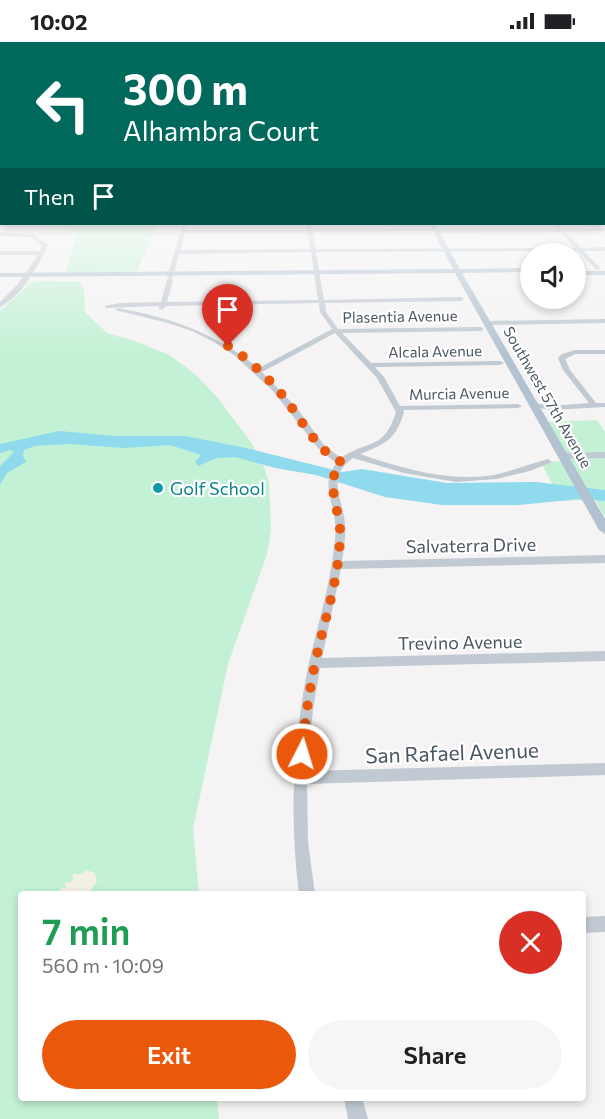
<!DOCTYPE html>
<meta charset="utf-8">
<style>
body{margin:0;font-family:Commissioner,sans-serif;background:#f6f6f6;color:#202124;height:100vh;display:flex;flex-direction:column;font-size:22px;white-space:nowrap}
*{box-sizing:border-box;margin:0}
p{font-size:20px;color:#757577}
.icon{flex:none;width:33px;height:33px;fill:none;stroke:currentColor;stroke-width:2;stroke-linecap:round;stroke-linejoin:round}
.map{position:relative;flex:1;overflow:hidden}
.details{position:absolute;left:18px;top:849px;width:568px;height:210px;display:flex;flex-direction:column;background:#fff;border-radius:6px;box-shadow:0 3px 9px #0003}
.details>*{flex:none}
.guide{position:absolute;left:0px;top:0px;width:606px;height:183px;box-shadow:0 3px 9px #0003;background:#00695c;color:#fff;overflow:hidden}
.tools{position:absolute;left:520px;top:201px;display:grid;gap:12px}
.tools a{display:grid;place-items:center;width:66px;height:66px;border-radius:50%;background:#fff;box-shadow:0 3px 9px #0003;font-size:30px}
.pin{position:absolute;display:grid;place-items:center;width:51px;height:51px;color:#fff;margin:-62px -26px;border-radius:50% 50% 50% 0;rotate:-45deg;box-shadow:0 0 6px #0007}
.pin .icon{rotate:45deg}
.me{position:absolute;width:66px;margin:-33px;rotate:5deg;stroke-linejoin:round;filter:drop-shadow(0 0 4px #0008)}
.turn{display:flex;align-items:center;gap:21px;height:126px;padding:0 24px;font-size:27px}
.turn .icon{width:78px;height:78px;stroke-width:2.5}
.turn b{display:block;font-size:42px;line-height:51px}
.then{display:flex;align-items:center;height:57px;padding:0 24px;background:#0003;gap:12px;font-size:22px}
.round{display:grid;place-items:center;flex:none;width:63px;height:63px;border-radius:32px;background:#f6f6f6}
.headline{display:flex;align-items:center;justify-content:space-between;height:102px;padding:0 24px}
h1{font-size:36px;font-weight:600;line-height:45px;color:#1e9e55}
.cta{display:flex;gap:12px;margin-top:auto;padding:12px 24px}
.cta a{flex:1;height:69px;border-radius:36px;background:#ea580c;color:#fff;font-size:24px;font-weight:600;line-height:69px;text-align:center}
.cta a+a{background:#f6f6f6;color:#202124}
.status{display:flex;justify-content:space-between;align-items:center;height:42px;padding:0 30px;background:#fff;direction:ltr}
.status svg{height:16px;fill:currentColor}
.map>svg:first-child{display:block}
</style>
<div class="status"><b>10:02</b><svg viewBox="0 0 49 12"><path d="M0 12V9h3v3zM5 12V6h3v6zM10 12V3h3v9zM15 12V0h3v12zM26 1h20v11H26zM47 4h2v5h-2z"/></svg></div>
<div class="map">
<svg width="605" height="1077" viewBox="0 0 605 1077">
<rect width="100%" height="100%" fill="#f5f3f3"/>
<!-- green -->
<g fill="#c3f1d5">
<path d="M 0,163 L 2,182 L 157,182 L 137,229 L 66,230 L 77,191 L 46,182 L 0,182 Z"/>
<path d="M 42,239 L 79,240 L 84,246 L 85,270 L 107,291 L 138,300 L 171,314 L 197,334 L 217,355 L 250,399 L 263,422 L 269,441 L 271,488 L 267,512 L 228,622 L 193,787 L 199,852 L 21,852 L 21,1056 L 217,1056 L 219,1077 L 0,1077 L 0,269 L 31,241 Z"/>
<path d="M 597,378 L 605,390 L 605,475 L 595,458 L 561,459 L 541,420 L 571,419 L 547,380 Z"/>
</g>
<!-- sand -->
<path fill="#f5f0e5" d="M 86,828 L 95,831 L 97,839 L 88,852 L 59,852 L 61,846 L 66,846 L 65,841 L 73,839 L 73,832 L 82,832 Z"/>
<!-- water -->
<path fill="#90daee" d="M 59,389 L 115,394 L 185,394 L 246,406 L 342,430 L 362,427 L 447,441 L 536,440 L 605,448 L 605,459 L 578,457 L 519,463 L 442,463 L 385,455 L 316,433 L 275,426 L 235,415 L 217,416 L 198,424 L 195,420 L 201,413 L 170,403 L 124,406 L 69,402 L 35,404 L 24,408 L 23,414 L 26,420 L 7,431 L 0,443 L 0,424 L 14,410 L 10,408 L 0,411 L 0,402 Z"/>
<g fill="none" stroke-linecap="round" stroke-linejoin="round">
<!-- minor -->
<g fill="#c1cad2" fill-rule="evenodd">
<rect x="604" y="168" width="1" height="2"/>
<path d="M 183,182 L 187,182 L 186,188 L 307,188 L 307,182 L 311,182 L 312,187 L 558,187 L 554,182 L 558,182 L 563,187 L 605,187 L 605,189 L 566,190 L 581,206 L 605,205 L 605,209 L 584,209 L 600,226 L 597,228 L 578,209 L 316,210 L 324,258 L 461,255 L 464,257 L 461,259 L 325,261 L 326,270 L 338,287 L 481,285 L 484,287 L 481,289 L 342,291 L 371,321 L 500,319 L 504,321 L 500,323 L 375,325 L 384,335 L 400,364 L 518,362 L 522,364 L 518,366 L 403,368 L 404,370 C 396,397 386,402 360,412 C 403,427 449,440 494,433 C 512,429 530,422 548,417 L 552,420 L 530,429 L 497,437 L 456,440 L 404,431 L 353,416 C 326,435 342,455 345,481 C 346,494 344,507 342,519 L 605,513 L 605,521 L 341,527 L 322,616 L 605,609 L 605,619 L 320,626 L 313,668 L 307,729 L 605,721 L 605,733 L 307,742 L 308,800 L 315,852 L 299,852 C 289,775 293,701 308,625 C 317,585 330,545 334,505 C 336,494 336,483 334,473 C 330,452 323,440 336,421 L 318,406 L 272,348 L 234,313 L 214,300 L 192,289 L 168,281 L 115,268 L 118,266 C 173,276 214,291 259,326 L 332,287 L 320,270 L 319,261 L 166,264 L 162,268 L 159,266 L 159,264 L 105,266 L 105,264 L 120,261 L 161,260 L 167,238 L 169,236 L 167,235 ZM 435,189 L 437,191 L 561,190 L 575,206 L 316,207 L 313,190 ZM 185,191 L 308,191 L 310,207 L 180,208 ZM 311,210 L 318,258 L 167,260 L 173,238 L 171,236 L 173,235 L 179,212 ZM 335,291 L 377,336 L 396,370 C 384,409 368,397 341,416 L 324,403 L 296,365 L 262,330 Z"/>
<path d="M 0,190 L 34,193 L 48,203 C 38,225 22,254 0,265 L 0,260 L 17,243 L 38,213 L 0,213 L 0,209 L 40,209 L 42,203 L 31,195 L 0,194 Z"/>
<path d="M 605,277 L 605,281 L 487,283 L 484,281 L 487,279 Z"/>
<path d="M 575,308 L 605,308 L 605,312 L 575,312 L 565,317 L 570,328 L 596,361 L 605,361 L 605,365 L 552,368 L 531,365 L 531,361 L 534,361 L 552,364 L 589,361 L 563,328 L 558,316 L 562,312 Z"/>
<path d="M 605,410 L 605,416 L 562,417 L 558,414 L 562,411 Z"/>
<path d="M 605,874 L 605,890 L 584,891 L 584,875 Z"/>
<path d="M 344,1056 L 362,1056 L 368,1077 L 348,1077 Z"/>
</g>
<!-- major -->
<g fill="#b3c2d1" fill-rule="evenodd">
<path d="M 429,182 L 435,182 L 460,227 L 531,226 L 531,230 L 462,231 L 605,477 L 605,492 L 599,488 L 455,231 L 0,235 L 0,231 L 453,227 Z"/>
<rect x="576" y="229" width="29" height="4"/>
</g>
</g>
<!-- sky -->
<linearGradient id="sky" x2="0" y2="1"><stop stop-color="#85c3ea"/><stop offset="0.52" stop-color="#fafafa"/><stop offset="1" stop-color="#fafafa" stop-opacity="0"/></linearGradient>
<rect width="605" height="313" fill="url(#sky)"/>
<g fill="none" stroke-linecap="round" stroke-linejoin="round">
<!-- route -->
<path stroke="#ea580c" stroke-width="10" stroke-dasharray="0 18" d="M 228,304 C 249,317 268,336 284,355 C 300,375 318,411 342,420 C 322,439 342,471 340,495 C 339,533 327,571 318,608 C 310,642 305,677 302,712"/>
</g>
<!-- markers -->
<circle fill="#0f9aa8" stroke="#fff" stroke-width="2" cx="158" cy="446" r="6"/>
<g text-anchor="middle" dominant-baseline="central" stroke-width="4.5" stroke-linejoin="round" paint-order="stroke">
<!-- far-street labels -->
<g font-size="15" fill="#4a5661" stroke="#fff">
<text transform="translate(400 274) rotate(-1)">Plasentia Avenue</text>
<text transform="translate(435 309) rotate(-1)">Alcala Avenue</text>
<text transform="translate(459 351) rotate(-1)">Murcia Avenue</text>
<text transform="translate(548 355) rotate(60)">Southwest 57th Avenue</text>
</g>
<!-- culture labels -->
<g font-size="18" fill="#0d838f" stroke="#fff" text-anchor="start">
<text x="170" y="446">Golf School</text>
</g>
<!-- street labels -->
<g font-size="18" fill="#4a5661" stroke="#fff">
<text transform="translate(471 503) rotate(-1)">Salvaterra Drive</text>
<text transform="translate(460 600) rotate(-1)">Trevino Avenue</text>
</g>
<!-- near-street labels -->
<g font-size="21" fill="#4a5661" stroke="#fff">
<text transform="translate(452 710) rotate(-2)">San Rafael Avenue</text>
</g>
</g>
</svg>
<div class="tools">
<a><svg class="icon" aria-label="sound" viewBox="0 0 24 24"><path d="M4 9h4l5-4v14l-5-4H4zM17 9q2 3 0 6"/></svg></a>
</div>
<div class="pin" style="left:228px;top:304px;background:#d93025"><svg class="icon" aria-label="arrive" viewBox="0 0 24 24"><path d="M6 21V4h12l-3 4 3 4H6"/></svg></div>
<svg class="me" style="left:302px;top:712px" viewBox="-20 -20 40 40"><circle r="17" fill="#ea580c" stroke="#fff" stroke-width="3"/><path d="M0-11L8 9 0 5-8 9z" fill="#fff"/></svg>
<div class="guide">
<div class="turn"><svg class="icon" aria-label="left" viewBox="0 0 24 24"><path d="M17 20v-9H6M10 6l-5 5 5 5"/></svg><div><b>300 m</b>Alhambra Court</div></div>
<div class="then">Then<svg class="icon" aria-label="arrive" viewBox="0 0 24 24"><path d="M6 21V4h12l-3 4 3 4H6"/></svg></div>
</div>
<section class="details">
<div class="headline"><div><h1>7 min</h1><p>560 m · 10:09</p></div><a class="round" style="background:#d93025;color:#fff"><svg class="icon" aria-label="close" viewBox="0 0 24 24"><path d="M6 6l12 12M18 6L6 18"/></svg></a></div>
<div class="cta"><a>Exit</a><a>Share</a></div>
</section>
</div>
